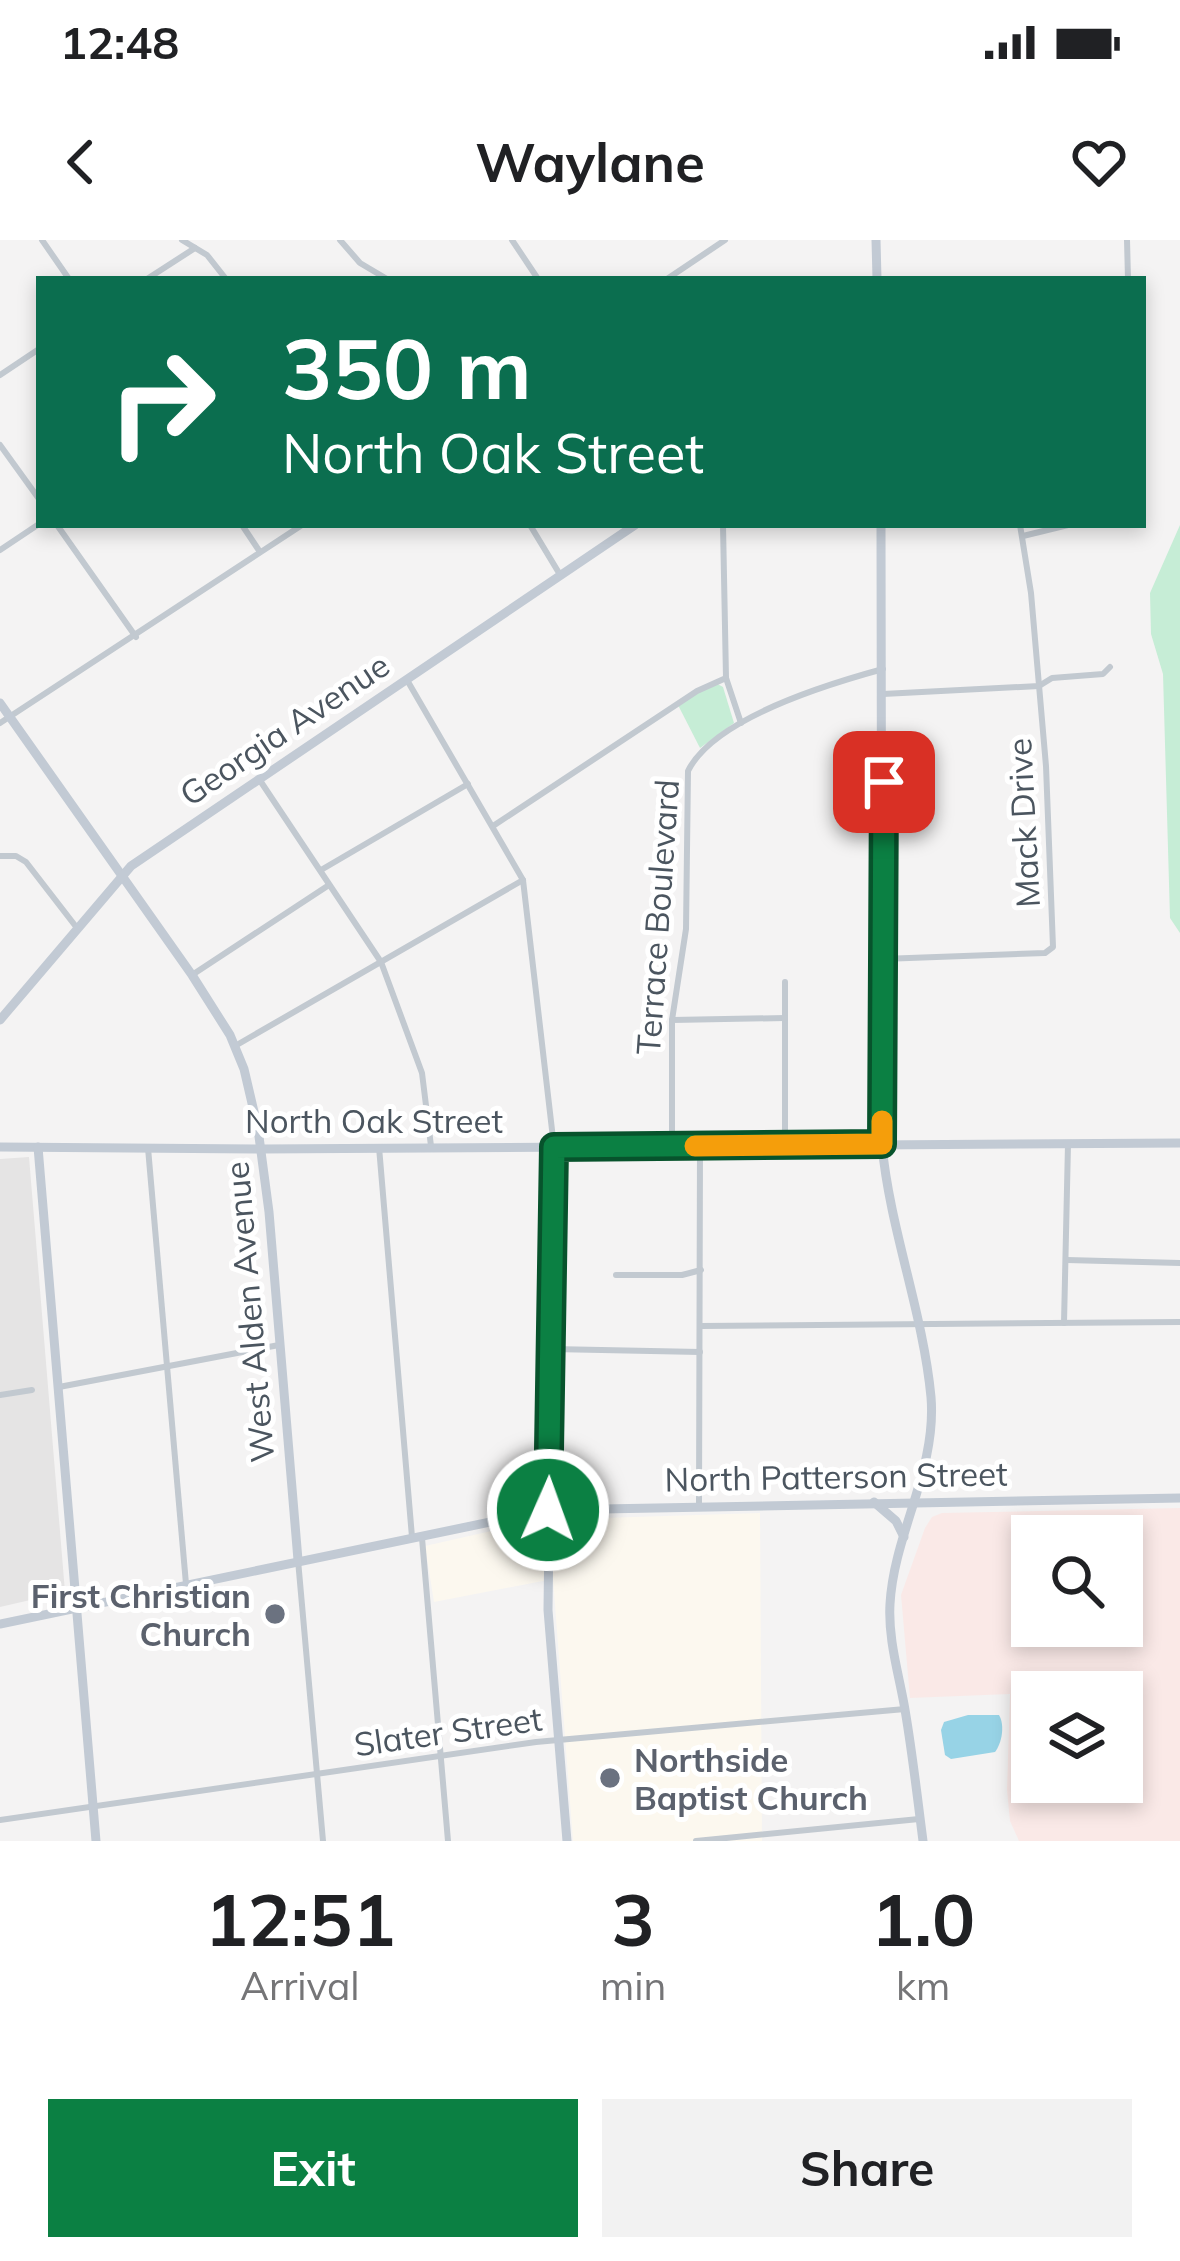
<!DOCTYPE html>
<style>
body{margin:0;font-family:Mulish,sans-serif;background:#f2f2f2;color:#202124;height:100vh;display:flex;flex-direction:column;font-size:45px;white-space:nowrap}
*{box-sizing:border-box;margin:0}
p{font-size:39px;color:#757577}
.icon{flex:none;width:66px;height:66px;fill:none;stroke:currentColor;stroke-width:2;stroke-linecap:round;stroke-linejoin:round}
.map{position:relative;height:1601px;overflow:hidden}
.sheet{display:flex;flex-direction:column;background:#fff;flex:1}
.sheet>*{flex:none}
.guide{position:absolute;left:36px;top:36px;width:1110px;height:252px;border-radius:0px;box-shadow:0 6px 18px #0003;background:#0b6e4f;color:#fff;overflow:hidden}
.controls{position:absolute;left:1011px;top:1275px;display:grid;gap:24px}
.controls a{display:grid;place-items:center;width:132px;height:132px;border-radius:0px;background:#fff;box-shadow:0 6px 18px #0003;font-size:60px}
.pin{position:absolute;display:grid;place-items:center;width:102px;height:102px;color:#fff;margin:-51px;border-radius:24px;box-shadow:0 6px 18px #0006}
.me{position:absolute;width:132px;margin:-66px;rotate:2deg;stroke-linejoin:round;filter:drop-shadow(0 0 9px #0008)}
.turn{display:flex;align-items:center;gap:42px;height:252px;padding:0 48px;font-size:54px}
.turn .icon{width:156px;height:156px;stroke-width:2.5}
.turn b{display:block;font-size:84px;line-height:102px}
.eta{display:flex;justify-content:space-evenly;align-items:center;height:204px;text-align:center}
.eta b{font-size:72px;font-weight:700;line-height:84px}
.cta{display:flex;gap:24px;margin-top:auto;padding:24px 48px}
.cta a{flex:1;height:138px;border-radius:0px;background:#0b8043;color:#fff;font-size:48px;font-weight:700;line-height:138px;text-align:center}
.cta a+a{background:#f2f2f2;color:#202124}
.status{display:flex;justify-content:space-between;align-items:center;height:84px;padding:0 60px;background:#fff;direction:ltr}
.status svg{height:33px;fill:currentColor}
header{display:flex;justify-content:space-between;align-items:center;height:156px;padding:0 48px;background:#fff;font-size:54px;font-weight:700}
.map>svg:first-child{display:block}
</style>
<div class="status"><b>12:48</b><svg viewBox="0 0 49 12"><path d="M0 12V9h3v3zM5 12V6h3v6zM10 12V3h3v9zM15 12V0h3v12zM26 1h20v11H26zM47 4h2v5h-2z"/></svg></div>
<header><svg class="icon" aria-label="back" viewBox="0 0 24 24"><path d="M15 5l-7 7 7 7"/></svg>Waylane<svg class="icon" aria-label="heart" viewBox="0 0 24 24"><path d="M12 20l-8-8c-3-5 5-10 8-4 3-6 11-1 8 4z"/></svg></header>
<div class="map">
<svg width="1180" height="1601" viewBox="0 0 1180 1601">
<rect width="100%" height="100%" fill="#f4f3f3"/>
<!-- commercial -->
<path fill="#fcf8ef" d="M 760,1273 L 762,1601 L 573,1601 L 553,1339 L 434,1362 L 425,1306 L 540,1280 Z"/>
<!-- education -->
<path fill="#e5e4e4" d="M 29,917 L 65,1352 L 0,1367 L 0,919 Z"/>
<!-- medical -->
<path fill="#fae9e7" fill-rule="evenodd" d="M 1180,1268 L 1180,1601 L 1019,1601 L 1010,1581 L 1007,1550 L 1010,1454 L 910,1458 L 901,1355 L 925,1288 L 932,1277 L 942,1273 ZM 1032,1296 L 1122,1296 L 1122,1386 L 1032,1386 ZM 1032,1452 L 1122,1452 L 1122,1542 L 1032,1542 Z"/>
<!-- green -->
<g fill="#c6edd6">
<path d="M 1180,285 L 1180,693 L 1170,678 L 1163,434 L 1151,394 L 1150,353 Z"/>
<path d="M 714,442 L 723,447 L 734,483 L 700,508 L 678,465 Z"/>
</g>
<!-- water -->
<path fill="#97d3e6" d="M 968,1475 L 999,1475 C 1005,1485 1002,1503 995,1512 L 951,1519 L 945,1515 L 941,1490 L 944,1482 Z"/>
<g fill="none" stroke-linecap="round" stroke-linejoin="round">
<!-- street -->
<g stroke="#c2c9d0" stroke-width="6">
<path d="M 42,0 L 69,39"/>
<path d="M 182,0 L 207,15 L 226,39"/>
<path d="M 340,0 L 360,23 L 387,39"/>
<path d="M 512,0 L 538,39"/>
<path d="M 1127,0 L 1128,39"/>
<path d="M 147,39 L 195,8"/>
<path d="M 667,39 L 725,0"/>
<path d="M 0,135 L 39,109"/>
<path d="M 0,205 L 39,259"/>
<path d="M 57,285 L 136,397"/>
<path d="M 242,285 L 260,312"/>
<path d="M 530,285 L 559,333"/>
<path d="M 723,285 L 726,438 L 741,483"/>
<path d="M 1023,296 L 1068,285"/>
<path d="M 0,310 L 39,284"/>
<path d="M 407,440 L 523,640 L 554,907"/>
<path d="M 883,454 L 1039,446 L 1052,438 L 1103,434 L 1110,427"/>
<path d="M 0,483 L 302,285"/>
<path d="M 259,539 L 381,722 L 422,833 L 431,906"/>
<path d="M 493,586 L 697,451 L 726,438"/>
<path d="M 0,616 L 16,616 L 26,622 L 77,688"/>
<path d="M 321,630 L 468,544"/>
<path d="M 882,719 L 1045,713 L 1053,707 L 1046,526 L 1031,353 L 1020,285"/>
<path d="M 192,735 L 329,645"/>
<path d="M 785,742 L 785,905"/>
<path d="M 672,780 L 785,778"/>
<path d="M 235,806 L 523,640"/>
<path d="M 672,906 L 672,780 L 686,689 L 688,531 C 714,478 828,444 883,429"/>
<path d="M 379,907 L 412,1297"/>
<path d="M 148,908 L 186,1344"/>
<path d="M 1067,1020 L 1180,1023"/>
<path d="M 616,1035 L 682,1035 L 701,1030"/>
<path d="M 1064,1083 L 1068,904"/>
<path d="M 700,1086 L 1180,1082"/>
<path d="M 552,1109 L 700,1112"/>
<path d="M 59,1147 L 279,1105"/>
<path d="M 0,1155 L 32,1150"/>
<path d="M 699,1264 L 700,908"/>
<path d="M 422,1298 L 448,1601"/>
<path d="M 298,1320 L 323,1601"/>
<path d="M 0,1580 L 536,1502 L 905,1469"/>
<path d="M 696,1601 L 919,1579"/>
</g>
<!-- secondary -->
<g stroke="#c2cad4" stroke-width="9">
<path d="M 876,0 L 877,39"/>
<path d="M 881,285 L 882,905 C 890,990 923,1072 931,1157 C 937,1230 894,1293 890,1364 C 888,1398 898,1431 904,1464 C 912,1509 917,1555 923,1601"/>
<path d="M 0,463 L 192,735 L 230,795 L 244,829 L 258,889 L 269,972 L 298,1320"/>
<path d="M 0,780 L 131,626 L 635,285"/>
<path d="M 0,907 L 262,909 L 1180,903"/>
<path d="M 38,907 L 96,1601"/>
<path d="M 554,907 L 548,1370 L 567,1601"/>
<path d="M 874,1262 L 896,1281 L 904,1297"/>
<path d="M 0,1384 L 548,1270 L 1180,1258"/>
</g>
</g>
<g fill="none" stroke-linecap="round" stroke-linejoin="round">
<!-- route casing -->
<g stroke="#07532c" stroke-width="30">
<path id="route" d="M 548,1270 L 554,907 L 882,904 L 884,542"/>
</g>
<!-- route -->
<use href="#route" stroke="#0b8043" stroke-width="21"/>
<!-- slow -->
<path stroke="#f59e0b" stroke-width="21" d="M 695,906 L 882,904 L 882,881"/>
</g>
<!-- markers -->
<g fill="#6b7280" stroke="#fff" stroke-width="4.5">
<circle cx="275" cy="1374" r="12"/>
<circle cx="610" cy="1538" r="12"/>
</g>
<g text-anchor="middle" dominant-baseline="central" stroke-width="10" stroke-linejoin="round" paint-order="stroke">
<!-- street labels -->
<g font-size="33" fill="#4b555f" stroke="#fff">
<text transform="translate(284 489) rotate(-34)">Georgia Avenue</text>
<text transform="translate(1023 583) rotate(-93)">Mack Drive</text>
<text transform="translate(657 677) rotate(-86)">Terrace Boulevard</text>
<text x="374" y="880">North Oak Street</text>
<text transform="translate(249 1072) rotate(-95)">West Alden Avenue</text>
<text transform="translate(836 1236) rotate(-1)">North Patterson Street</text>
<text transform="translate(448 1491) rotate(-8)">Slater Street</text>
</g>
<!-- worship labels -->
<g font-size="33" font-weight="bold" fill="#5b616d" stroke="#fff" text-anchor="end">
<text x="251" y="1355">First Christian<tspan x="251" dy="38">Church</tspan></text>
<text x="634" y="1519" text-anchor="start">Northside<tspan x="634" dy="38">Baptist Church</tspan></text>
</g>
</g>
</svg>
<div class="controls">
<a><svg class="icon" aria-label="search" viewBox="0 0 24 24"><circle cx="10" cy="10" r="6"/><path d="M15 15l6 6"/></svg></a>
<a><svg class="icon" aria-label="layers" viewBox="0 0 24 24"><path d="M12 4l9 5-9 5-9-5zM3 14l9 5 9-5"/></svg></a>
</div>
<div class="pin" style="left:884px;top:542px;background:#d93025"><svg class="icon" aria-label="arrive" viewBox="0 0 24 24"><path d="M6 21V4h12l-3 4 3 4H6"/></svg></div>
<svg class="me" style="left:548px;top:1270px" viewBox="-20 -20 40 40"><circle r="17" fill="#0b8043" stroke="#fff" stroke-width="3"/><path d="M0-11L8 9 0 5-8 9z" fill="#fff"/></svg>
<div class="guide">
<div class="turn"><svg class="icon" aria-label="right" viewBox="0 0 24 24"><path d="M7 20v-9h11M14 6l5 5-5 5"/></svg><div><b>350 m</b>North Oak Street</div></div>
</div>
</div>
<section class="sheet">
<div class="eta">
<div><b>12:51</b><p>Arrival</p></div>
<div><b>3</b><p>min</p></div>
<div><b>1.0</b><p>km</p></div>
</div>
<div class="cta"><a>Exit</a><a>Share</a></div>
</section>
